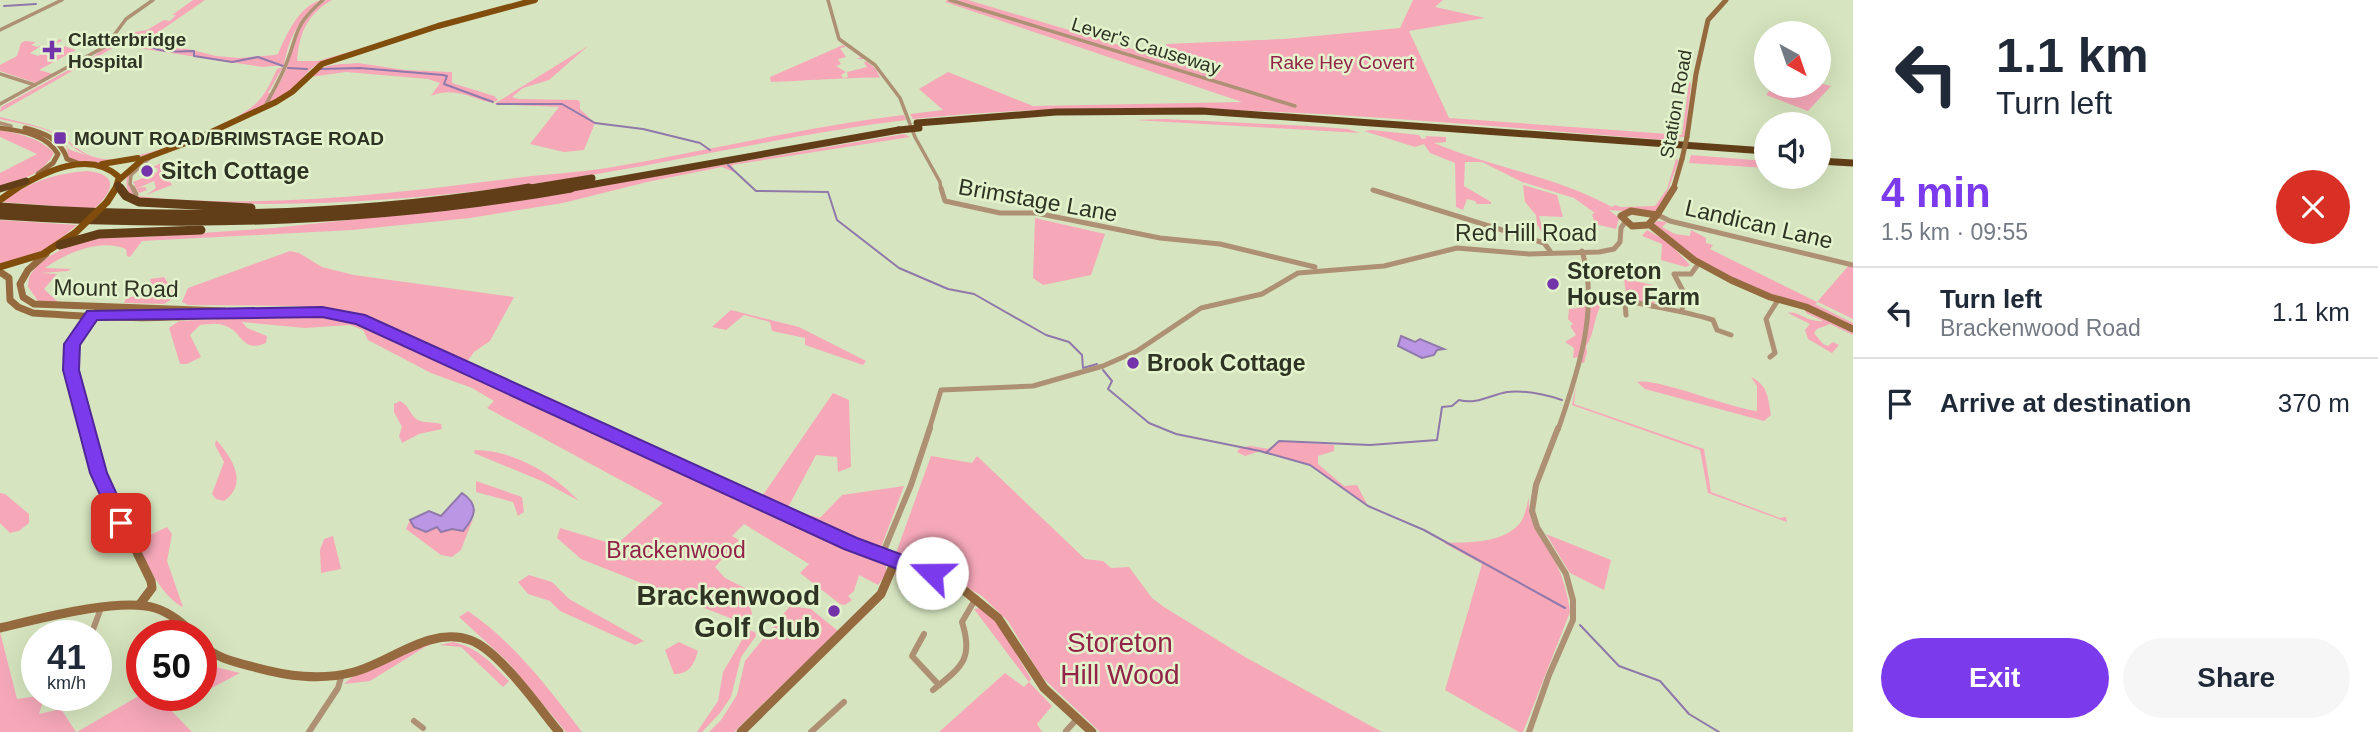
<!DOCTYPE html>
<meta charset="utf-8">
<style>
body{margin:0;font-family:Arial,sans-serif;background:#f6f6f7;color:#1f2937;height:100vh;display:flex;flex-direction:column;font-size:26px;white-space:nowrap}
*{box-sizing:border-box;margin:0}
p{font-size:23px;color:#747a83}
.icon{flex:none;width:38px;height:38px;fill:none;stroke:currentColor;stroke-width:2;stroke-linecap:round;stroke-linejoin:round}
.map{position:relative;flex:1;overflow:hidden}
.drawer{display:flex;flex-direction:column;background:#fff;width:525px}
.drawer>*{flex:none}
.hud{background:#fff;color:#1f2937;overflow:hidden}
.needle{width:46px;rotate:140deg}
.tools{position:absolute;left:1754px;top:21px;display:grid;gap:14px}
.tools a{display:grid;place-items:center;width:77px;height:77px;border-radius:50%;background:#fff;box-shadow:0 7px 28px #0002;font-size:35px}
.speed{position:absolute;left:21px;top:620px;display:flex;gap:14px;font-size:35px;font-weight:700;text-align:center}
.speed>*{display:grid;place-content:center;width:91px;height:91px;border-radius:50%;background:#fff;box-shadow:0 7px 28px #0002;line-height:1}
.speed small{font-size:18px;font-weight:400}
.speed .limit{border:10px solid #d22;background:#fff;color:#111}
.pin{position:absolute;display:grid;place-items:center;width:60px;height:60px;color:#fff;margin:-30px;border-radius:14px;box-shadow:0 4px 10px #0006}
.me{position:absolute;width:77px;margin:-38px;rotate:292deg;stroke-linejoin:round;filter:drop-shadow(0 0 5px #0008)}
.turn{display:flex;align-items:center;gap:24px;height:147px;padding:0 28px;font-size:32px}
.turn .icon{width:91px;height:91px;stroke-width:2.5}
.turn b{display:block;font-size:49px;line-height:60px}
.round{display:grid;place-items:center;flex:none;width:74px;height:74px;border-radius:37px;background:#f6f6f7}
.headline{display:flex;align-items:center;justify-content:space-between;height:119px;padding:0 28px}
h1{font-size:42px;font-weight:600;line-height:52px;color:#7c3aed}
.action{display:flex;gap:14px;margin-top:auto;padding:14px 28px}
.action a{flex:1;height:80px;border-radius:42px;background:#7c3aed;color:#fff;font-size:28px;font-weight:600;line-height:80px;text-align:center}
.action a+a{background:#f6f6f7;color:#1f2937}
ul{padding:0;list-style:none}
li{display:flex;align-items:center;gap:21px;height:91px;padding:0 28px;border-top:2px solid #e0e1e3}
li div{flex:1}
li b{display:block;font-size:26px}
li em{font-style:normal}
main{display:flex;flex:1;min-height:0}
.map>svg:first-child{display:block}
</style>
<main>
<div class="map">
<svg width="1853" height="732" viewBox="0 0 1853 732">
<rect width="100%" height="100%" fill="#d6e5bf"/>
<!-- green -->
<g fill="#f6a8b9">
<path d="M 193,0 L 205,0 L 147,40 L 160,47 L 188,49 L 216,56 L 239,58 L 275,55 L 278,54 C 286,35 299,6 321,0 C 299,19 289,37 284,65 L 263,67 L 118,45 L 0,112 L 1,107 L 94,56 L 118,35 L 147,30 L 164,20 L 170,21 L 176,15 L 172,15 Z"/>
<path d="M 326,0 L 332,0 C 307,14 299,34 297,61 L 318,61 L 393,39 L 316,65 C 305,72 301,84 290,92 C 274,104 255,111 237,119 C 183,144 134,167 74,162 L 68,158 L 67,146 L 59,140 L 70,150 L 89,156 C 72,149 74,146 61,138 C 45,126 20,124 0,119 L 0,117 C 19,122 40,125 57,134 C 72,142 80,154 98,158 C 130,167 229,127 254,105 C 265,96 271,82 277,69 L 283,67 L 268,93 L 274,93 C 278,85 284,76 287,67 C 299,33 292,24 326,0 Z"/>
<path d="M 947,0 L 968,0 L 1166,59 L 1168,53 L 1166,44 L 1284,39 L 1400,28 L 1413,0 L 1443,0 L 1435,7 L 1485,18 L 1409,31 L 1449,118 L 1682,135 L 1689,82 L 1691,84 L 1685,137 L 1680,137 L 1679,141 C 1424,122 1168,92 913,119 L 910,114 L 943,110 L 919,89 L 948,72 L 1033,106 L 1242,102 L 945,2 Z"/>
<path d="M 60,39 L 62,41 L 57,43 L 56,47 L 64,46 L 76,50 L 39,70 L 53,74 L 95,52 L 36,83 L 0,71 L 0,65 L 17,56 L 21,43 L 25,41 L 36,42 L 31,45 L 37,47 L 44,44 L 30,53 L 38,56 L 54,46 L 52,45 Z"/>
<path d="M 843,45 L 865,59 L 857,59 L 861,57 L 846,47 L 840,48 L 846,57 L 838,59 L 841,64 L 836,66 L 846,72 L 841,75 L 843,78 L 848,77 L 847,72 L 867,67 L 864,63 L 866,61 L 876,69 L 880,78 C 875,76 785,82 771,82 L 770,77 Z"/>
<path d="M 588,46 L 549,80 L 523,88 L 512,97 L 518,99 L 578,100 L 580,102 L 580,109 L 595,123 L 584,150 L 564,152 L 530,144 L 559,107 L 494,104 Z"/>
<path d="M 358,63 L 405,70 L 452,72 L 452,83 L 494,96 L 498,100 C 485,109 460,83 431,96 L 440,83 L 428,79 L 346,72 L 310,77 C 322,62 341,65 358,63 Z"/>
<path d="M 1818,83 L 1831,86 L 1808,111 L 1766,95 L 1773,86 L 1818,86 Z"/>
<path d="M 904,115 L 906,120 C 792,134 681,161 567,179 C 450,197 332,207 214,203 C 199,202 146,204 135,199 C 126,193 126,185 127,176 L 130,173 L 128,183 L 137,196 C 260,210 386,194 508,179 C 543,174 578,173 613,167 C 711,150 804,127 904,115 Z"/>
<path d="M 1165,119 L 1310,126 L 1348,129 L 1360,133 L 1134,120 Z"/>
<path d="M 0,130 C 20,134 40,138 54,153 C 43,174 22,180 0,186 L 0,173 L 37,154 L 0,137 Z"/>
<path d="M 1372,130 L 1419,135 L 1422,139 L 1427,138 L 1425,136 L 1446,137 L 1446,142 L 1434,143 C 1493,168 1556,176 1612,207 L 1615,205 L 1621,207 L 1655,206 L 1667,189 L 1676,159 L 1679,160 L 1661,209 L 1653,213 L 1609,210 L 1619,218 L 1616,229 L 1595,224 L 1592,214 L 1595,213 L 1574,198 L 1522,182 L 1482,162 L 1465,162 L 1464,186 L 1491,202 L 1491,204 L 1477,204 L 1475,201 L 1467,199 L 1463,210 L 1456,207 L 1455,163 L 1430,153 L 1424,144 L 1415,147 L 1364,131 Z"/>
<path d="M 904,134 L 910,137 L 732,165 L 734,172 L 722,167 L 647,182 L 563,203 L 470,218 L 352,230 L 142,241 L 130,257 L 127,256 L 126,249 C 100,238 66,253 45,268 L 71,269 L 68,271 L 41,273 L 57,274 L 44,289 L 59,303 L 39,302 L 28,287 L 29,277 L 36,267 L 48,257 L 68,246 L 96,237 L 144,237 L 273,228 L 480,206 Z"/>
<path d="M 1691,155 L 1766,161 L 1766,168 L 1689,163 Z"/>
<path d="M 163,162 L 178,172 L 167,177 L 172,185 L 146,195 L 156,188 L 154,181 L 138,188 L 145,187 L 147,190 L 139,193 L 133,182 L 157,172 L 158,169 L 153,167 Z"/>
<path d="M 88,171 C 121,175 112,192 94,209 L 2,202 C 28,182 56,173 88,171 Z"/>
<path d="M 1523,185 L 1557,195 L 1563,217 L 1539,216 L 1547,242 L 1537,224 L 1536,215 L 1525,202 Z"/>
<path d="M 1035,218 L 1105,234 L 1091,275 L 1043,285 L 1033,278 Z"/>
<path d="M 0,220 L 77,225 L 48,249 L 0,265 Z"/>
<path d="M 1657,221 L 1667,222 L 1662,227 L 1675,234 L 1690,236 L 1691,230 L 1706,238 L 1706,243 L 1713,245 L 1710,249 L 1817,302 L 1850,264 L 1853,265 L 1853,319 L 1818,302 L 1815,304 L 1853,323 L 1853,335 L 1830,324 L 1817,329 L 1814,333 L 1823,344 L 1828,346 L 1833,342 L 1839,345 L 1832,353 L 1808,339 L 1805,330 L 1810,324 L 1788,313 C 1797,310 1808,323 1823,321 L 1806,313 L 1802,303 L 1757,290 L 1698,260 L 1654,224 Z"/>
<path d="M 1647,230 L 1668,242 L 1690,265 L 1686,267 L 1661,260 L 1662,244 L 1642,236 Z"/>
<path d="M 290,251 L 299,253 L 322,267 L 354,275 L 514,297 L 490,341 L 474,352 L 467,362 L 340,310 L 298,306 L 188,305 L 182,302 L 188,288 Z"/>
<path d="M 164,277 L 173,291 L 172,299 L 164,304 L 124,303 L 126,298 L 147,294 L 152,287 L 150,279 Z"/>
<path d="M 1624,279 L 1653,285 L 1655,305 L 1605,294 L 1608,291 L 1626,294 Z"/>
<path d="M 1583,292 L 1593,293 L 1600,307 C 1594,318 1594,336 1586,346 L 1587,352 L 1584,363 L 1582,363 L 1579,357 L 1573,358 L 1574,348 L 1565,342 L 1576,335 L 1570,326 L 1573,324 L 1568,319 L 1569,309 L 1579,308 L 1577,304 L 1582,303 L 1581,294 Z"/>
<path d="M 731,310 L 799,327 L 866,361 L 863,365 L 805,345 L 805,338 L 772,331 L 770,322 L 744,315 L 726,330 L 712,327 Z"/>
<path d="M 306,315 C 361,318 391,340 440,360 C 570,414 695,476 822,535 L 854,554 L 886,563 L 886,574 L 878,585 L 859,575 L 854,591 L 848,596 L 852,600 L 845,605 L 840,604 L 800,573 L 809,564 L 744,524 L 732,536 L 739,540 L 715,567 L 725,578 L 745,588 L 752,613 L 750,626 L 581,559 L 557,538 L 560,528 L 616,545 L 663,503 L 487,408 L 494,401 L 472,388 L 431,373 L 368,340 L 363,330 L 350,325 L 305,328 L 242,322 L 247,328 L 267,336 L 266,343 C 243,353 243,334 228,327 C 219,322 210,324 200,325 L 190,335 L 201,357 L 187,364 L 180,364 L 169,328 L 179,321 Z"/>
<path d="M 1751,377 C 1768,385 1768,398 1771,415 L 1764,421 L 1645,389 L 1637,382 C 1655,377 1730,408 1757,411 L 1757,386 Z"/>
<path d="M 1576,385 L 1574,404 L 1704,449 L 1711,492 L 1780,518 L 1786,517 L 1787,522 L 1708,493 L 1700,450 L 1572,405 Z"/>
<path d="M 833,393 L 849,400 L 851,467 L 838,472 L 837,457 L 816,455 L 786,511 L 761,498 Z"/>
<path d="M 400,401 C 409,405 409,413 416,419 C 424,424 432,421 441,424 L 442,429 L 419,434 L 402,443 L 399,436 L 402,427 L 394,412 L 394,404 Z"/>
<path d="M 216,440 C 232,457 249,484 224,501 L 216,499 L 212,494 L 224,462 L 215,445 Z"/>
<path d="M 1279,441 L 1334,445 L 1334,451 L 1318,456 L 1318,464 L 1344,486 L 1357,485 L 1368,506 L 1310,465 L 1260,451 L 1245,456 L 1237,452 L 1240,448 L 1250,446 L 1270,449 Z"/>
<path d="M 475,450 C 513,450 554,474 579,501 L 544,482 L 474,453 Z"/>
<path d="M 931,456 L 972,463 L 977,456 L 1085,559 L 1103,561 L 1111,568 L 1129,567 L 1152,598 L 1164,607 L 1245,657 L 1382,732 L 1100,732 L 1041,676 L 1008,621 L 982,596 L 938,571 L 896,553 Z"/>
<path d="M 476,481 L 522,497 L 524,512 L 518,516 L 513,502 L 476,492 Z"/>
<path d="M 904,486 L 880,550 L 794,516 L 797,512 L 820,518 L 842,495 Z"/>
<path d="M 0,493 L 5,494 L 29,514 L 29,523 L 19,531 L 10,533 L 0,523 Z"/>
<path d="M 1529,497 C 1527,527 1543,537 1556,563 C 1563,578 1568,595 1570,612 L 1523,732 L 1519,732 L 1445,690 L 1482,564 L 1444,543 C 1468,542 1503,544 1520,523 C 1525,517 1527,504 1529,497 Z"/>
<path d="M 473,519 L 461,550 L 452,557 L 441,555 L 406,529 L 410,520 L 414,527 L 438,526 L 463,531 Z"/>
<path d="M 167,527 L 172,534 L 167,561 L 183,607 C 162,598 142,556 131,535 L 146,537 Z"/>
<path d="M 1546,534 L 1611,560 L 1604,590 L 1570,573 Z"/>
<path d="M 333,536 L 341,569 L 321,573 L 320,550 L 324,539 Z"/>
<path d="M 900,567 L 920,573 L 963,595 L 952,597 L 895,576 L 895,572 Z"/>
<path d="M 529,575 L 552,582 L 569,599 L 644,641 L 635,645 L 560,611 L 550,601 L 528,594 L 518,582 Z"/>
<path d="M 790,606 L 811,609 L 838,631 L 734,732 L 709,732 L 721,720 L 737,695 L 745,661 Z"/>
<path d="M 981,608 L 997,621 L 1031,679 L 1029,682 L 1052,706 L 1037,724 L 1042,732 L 939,732 L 1005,673 L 1024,687 L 1029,682 L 974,609 Z"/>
<path d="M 468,611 C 514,642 549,689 582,732 L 566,732 L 508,662 L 459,617 Z"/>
<path d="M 748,630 L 755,632 L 756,636 L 741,657 L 731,697 L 720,713 L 702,732 L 697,732 L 718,701 L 723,672 Z"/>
<path d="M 0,632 L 17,699 L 45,695 L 39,714 L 61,709 L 76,732 L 0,732 Z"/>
<path d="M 453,642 C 479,648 491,663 509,681 L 503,687 L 461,647 L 439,645 Z"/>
<path d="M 679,642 L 698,651 C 694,664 690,674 674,674 L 665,650 Z"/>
<path d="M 436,643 L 425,647 L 370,681 L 344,684 C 362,666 411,649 436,643 Z"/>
<path d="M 207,661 L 212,666 L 240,673 L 204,692 L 201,690 L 201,664 Z"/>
<path d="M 142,694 L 156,695 L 192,732 L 77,732 Z"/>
</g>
<!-- water -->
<g fill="#ba96e5" stroke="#9078ab" stroke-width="2">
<path d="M 1401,336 L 1415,342 L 1420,339 L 1444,349 L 1437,350 L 1434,355 L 1422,358 L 1398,346 Z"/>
<path d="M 462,493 C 480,505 475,517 463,531 L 452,529 L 441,532 L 437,527 L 426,532 L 414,527 L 410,520 L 429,511 L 441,516 Z"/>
</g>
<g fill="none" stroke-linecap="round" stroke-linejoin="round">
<!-- stream -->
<g stroke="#9078ab" stroke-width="2">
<path d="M 4,6 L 36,4"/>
<path d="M 116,43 L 143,39 C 153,55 178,51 194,51 L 194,56 L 232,62 L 258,57 L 283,66"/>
<path d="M 288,68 L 307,69"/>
<path d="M 319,69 L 360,68 L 443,75 L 447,76 L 444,84 L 493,102"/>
<path d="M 497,104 L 562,104 L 595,123 L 643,129 L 700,143 L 710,150"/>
<path d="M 728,165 L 756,191 L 828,192 L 837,220 L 899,268 L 948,289 L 974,294 L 1046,335 L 1069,342 L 1082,355 L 1083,368 L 1097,364"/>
<path d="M 1103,370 L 1112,381 L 1108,389 L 1149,423 L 1176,434 L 1260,451 L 1310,465 L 1368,506 L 1424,530 L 1565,608"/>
<path d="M 1266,453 L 1279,441 L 1370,445 L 1437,440 L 1442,407 L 1452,406 L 1459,400 C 1477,405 1490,395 1507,392 C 1526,390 1544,394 1562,400"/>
<path d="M 1580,625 L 1619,666 L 1660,681 L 1689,714 L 1719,732"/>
</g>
<!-- street-far2 -->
<g stroke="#ae9074" stroke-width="3.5">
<path d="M 828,0 L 839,39 L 875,65 L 900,98 L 915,137 L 940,182 L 941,190"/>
<path d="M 950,0 L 1295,106"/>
<path d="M 0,30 L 62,0"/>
<path d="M 0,74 L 35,85"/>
<path d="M 0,104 L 106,46 L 126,19 L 153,0"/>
<path d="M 264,108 C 271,95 279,81 285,67 C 299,33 292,27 323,0"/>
<path d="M 0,123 L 11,126"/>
<path d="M 134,190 L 130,184 L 131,175 L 152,156"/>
</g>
<!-- street-far1 -->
<g stroke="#ae9074" stroke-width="5">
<path d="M 133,188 L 136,194"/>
<path d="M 941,188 L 945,201 L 1000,213 L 1036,213 L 1160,238 L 1220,244 L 1315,267"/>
<path d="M 1373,190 L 1544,243 L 1550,251"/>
<path d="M 1658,215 L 1670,221 L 1853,265"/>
<path d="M 1682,310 L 1684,293 L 1674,274 L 1691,274 L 1699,263"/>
<path d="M 1626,315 L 1625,303 L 1629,301 C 1658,308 1685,311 1713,320 L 1717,330 L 1731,335"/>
<path d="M 1770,357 L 1775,353 L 1766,319 L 1778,300"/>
<path d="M 929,430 L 941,390 L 1033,386 L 1103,366 L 1137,351 L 1201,308 L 1262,294 L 1298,273 L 1384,266 L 1457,248 L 1529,254 L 1599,252 L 1614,249 L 1620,242 L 1621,228 L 1625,222"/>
<path d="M 1558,430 C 1577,375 1600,309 1582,251"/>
</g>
<!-- street -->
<g stroke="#ae9074" stroke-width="6">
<path d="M 882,555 L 911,485 L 930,428"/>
<path d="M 924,634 L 912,656 L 939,685"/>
<path d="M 91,635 L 101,608"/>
<path d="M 933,690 C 961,667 974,660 962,622 L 976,598"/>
<path d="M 414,721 L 423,728"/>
<path d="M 1066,731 L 1077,719"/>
<path d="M 309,732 L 338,688 L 342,674"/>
<path d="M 811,732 L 844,702"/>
<path d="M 1529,732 L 1549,675 L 1573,620 L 1573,600 L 1566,574 L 1537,527 L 1532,511 L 1536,485 L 1558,428"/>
</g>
<!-- secondary-far2 -->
<g stroke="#956a3f" stroke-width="5">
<path d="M 0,128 C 22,131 46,134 58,154 L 53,163 L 38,174"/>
<path d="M 25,128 C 44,133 61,139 67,159 L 80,164"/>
<path d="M 1687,137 L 1696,74 L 1708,20 L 1726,0"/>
<path d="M 1673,190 L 1682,159"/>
</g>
<!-- secondary-far1 -->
<g stroke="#956a3f" stroke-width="7">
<path d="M 1631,211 L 1657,215 L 1648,225 L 1632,226 L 1621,216 Z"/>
<path d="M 1657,215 L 1674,188"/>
<path d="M 1649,224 L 1694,260 L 1731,280 L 1770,297 L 1806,307 L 1853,329"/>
<path d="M 46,254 L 28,270 L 20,284 L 23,297 L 34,304 L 224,311"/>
<path d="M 0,272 L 9,278 L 10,300 L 18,307 L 33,313 C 79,316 126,319 173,317 C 236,315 297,305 360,319 L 602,430"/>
<path d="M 87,430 L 71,370 L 72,344 L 100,308"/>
</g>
<!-- secondary -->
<g stroke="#956a3f" stroke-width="9">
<path d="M 86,428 L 98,473 L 151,581 L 152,588 L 140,604"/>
<path d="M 598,428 L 851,544 L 924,570 L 960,587 L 998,618 L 1044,688 L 1092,732"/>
<path d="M 0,628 C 38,619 119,597 155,608 C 171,613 183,624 195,635"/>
<path d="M 201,643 C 215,658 234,662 254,667 C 287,676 320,681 354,672 C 391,662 430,626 470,640 C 499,650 539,708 559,732"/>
<path d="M 741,732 L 881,594 L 896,559"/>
</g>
<!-- primary-far1 -->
<g stroke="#814d0c" stroke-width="6">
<path d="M 102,164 L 138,158"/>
<path d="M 119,180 L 143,159 L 194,140 L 276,102 L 292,92 L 322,64 L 438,26 L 535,0"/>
<path d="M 14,190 C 44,172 89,149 119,177 L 115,190"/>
</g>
<!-- primary -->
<g stroke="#814d0c" stroke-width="7">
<path d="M 0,200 L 17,188"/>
<path d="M 107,202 L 116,188"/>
<path d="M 0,267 L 43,254 L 75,233"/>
</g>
<!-- highway-far1 -->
<g stroke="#613e18" stroke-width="7">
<path d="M 917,123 L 1056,112 L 1202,111 L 1766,151"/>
<path d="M 1818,161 L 1853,163"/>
<path d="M 118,185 L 122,190"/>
<path d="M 0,189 L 26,181"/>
<path d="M 518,190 L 592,178"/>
<path d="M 561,190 L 899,130"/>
</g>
<!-- highway -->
<g stroke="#613e18" stroke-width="9">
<path d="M 120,188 L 126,196 L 139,202 L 251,208"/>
<path d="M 0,207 C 176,220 354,217 529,188"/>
<path d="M 0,215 C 192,228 381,222 571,188"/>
<path d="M 60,245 L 99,234 L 201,230"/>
</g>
<!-- secondary-bridge -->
<path stroke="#956a3f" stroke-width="5" d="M 1682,159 L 1687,137"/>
<!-- primary-bridge -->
<path stroke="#814d0c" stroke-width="7" d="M 75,233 L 107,202"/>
<!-- highway-bridge -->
<path stroke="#613e18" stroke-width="7" d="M 899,130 L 919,128"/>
</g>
<!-- route -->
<path fill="#7c3aed" stroke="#51269a" stroke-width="2" d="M 322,307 L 365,315 L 857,538 L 938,568 L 941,573 L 938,579 L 932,582 L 844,549 L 356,324 L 322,317 L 97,320 L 80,345 L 79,370 L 107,473 L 130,523 L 128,528 L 121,530 L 115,528 L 90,473 L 63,370 L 64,344 L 87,311 Z"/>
<!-- markers -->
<g fill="#7334a9" stroke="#e3f3cc" stroke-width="2.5">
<path d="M48.5 39.5h7v7h7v7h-7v7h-7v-7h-7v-7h7z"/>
<rect x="53" y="131" width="14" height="14" rx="3.5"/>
<circle cx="147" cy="171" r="7"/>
<circle cx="1553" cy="284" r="7"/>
<circle cx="1133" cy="363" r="7"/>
<circle cx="834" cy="611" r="7"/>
</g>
<g text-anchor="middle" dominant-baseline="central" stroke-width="5" stroke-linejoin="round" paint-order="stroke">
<!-- far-poi labels -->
<g font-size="19" font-weight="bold" fill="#2e3324" stroke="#e3f3cc" text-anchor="start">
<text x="68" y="39">Clatterbridge<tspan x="68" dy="22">Hospital</tspan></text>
<text x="74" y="138">MOUNT ROAD/BRIMSTAGE ROAD</text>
</g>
<!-- far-street labels -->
<g font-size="19" fill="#2e3324" stroke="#e3f3cc">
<text transform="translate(1146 46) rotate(17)">Lever's Causeway</text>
<text transform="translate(1676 104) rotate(-80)">Station Road</text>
</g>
<!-- far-park labels -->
<g font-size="19" fill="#922349" stroke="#e3f3cc">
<text x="1342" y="62">Rake Hey Covert</text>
</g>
<!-- poi labels -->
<g font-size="23" font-weight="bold" fill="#2e3324" stroke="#e3f3cc" text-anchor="start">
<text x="161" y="171">Sitch Cottage</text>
<text x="1567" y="271">Storeton<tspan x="1567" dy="26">House Farm</tspan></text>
<text x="1147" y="363">Brook Cottage</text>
</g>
<!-- street labels -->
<g font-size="23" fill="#2e3324" stroke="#e3f3cc">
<text transform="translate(1038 200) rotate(10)">Brimstage Lane</text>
<text transform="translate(1759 224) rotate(13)">Landican Lane</text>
<text x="1526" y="233">Red Hill Road</text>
<text transform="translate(116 288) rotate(1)">Mount Road</text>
</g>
<!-- park labels -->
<g font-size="23" fill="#922349" stroke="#e3f3cc">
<text x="676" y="550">Brackenwood</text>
</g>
<!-- near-poi labels -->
<g font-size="28" font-weight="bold" fill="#2e3324" stroke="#e3f3cc" text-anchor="end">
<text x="820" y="595">Brackenwood<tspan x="820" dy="32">Golf Club</tspan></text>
</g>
<!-- near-park labels -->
<g font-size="28" fill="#922349" stroke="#e3f3cc">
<text x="1120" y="642">Storeton<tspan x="1120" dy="32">Hill Wood</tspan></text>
</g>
</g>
</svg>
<div class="tools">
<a><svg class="needle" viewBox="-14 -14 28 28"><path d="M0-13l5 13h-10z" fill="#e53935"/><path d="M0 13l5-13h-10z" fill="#747a83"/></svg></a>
<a><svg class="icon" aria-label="sound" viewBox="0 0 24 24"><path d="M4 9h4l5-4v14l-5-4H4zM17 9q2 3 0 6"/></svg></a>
</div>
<div class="speed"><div>41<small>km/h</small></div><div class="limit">50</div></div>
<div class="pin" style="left:121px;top:523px;background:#d93025"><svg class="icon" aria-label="arrive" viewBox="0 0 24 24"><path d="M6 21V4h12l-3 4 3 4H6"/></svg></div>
<svg class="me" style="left:932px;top:573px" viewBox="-20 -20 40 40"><circle r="19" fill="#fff"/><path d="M0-13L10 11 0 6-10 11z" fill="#7c3aed"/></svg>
</div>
<section class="drawer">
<div class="hud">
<div class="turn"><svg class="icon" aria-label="left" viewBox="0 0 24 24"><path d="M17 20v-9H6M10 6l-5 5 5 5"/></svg><div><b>1.1 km</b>Turn left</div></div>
</div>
<div class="headline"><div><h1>4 min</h1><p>1.5 km · 09:55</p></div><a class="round" style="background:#d93025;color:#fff"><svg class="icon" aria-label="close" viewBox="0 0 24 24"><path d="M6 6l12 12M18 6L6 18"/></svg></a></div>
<ul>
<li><svg class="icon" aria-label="left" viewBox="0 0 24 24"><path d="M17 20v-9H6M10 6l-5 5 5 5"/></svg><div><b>Turn left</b><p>Brackenwood Road</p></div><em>1.1 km</em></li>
<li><svg class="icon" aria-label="arrive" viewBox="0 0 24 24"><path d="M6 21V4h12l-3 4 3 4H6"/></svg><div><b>Arrive at destination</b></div><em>370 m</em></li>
</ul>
<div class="action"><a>Exit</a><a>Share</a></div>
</section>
</main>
